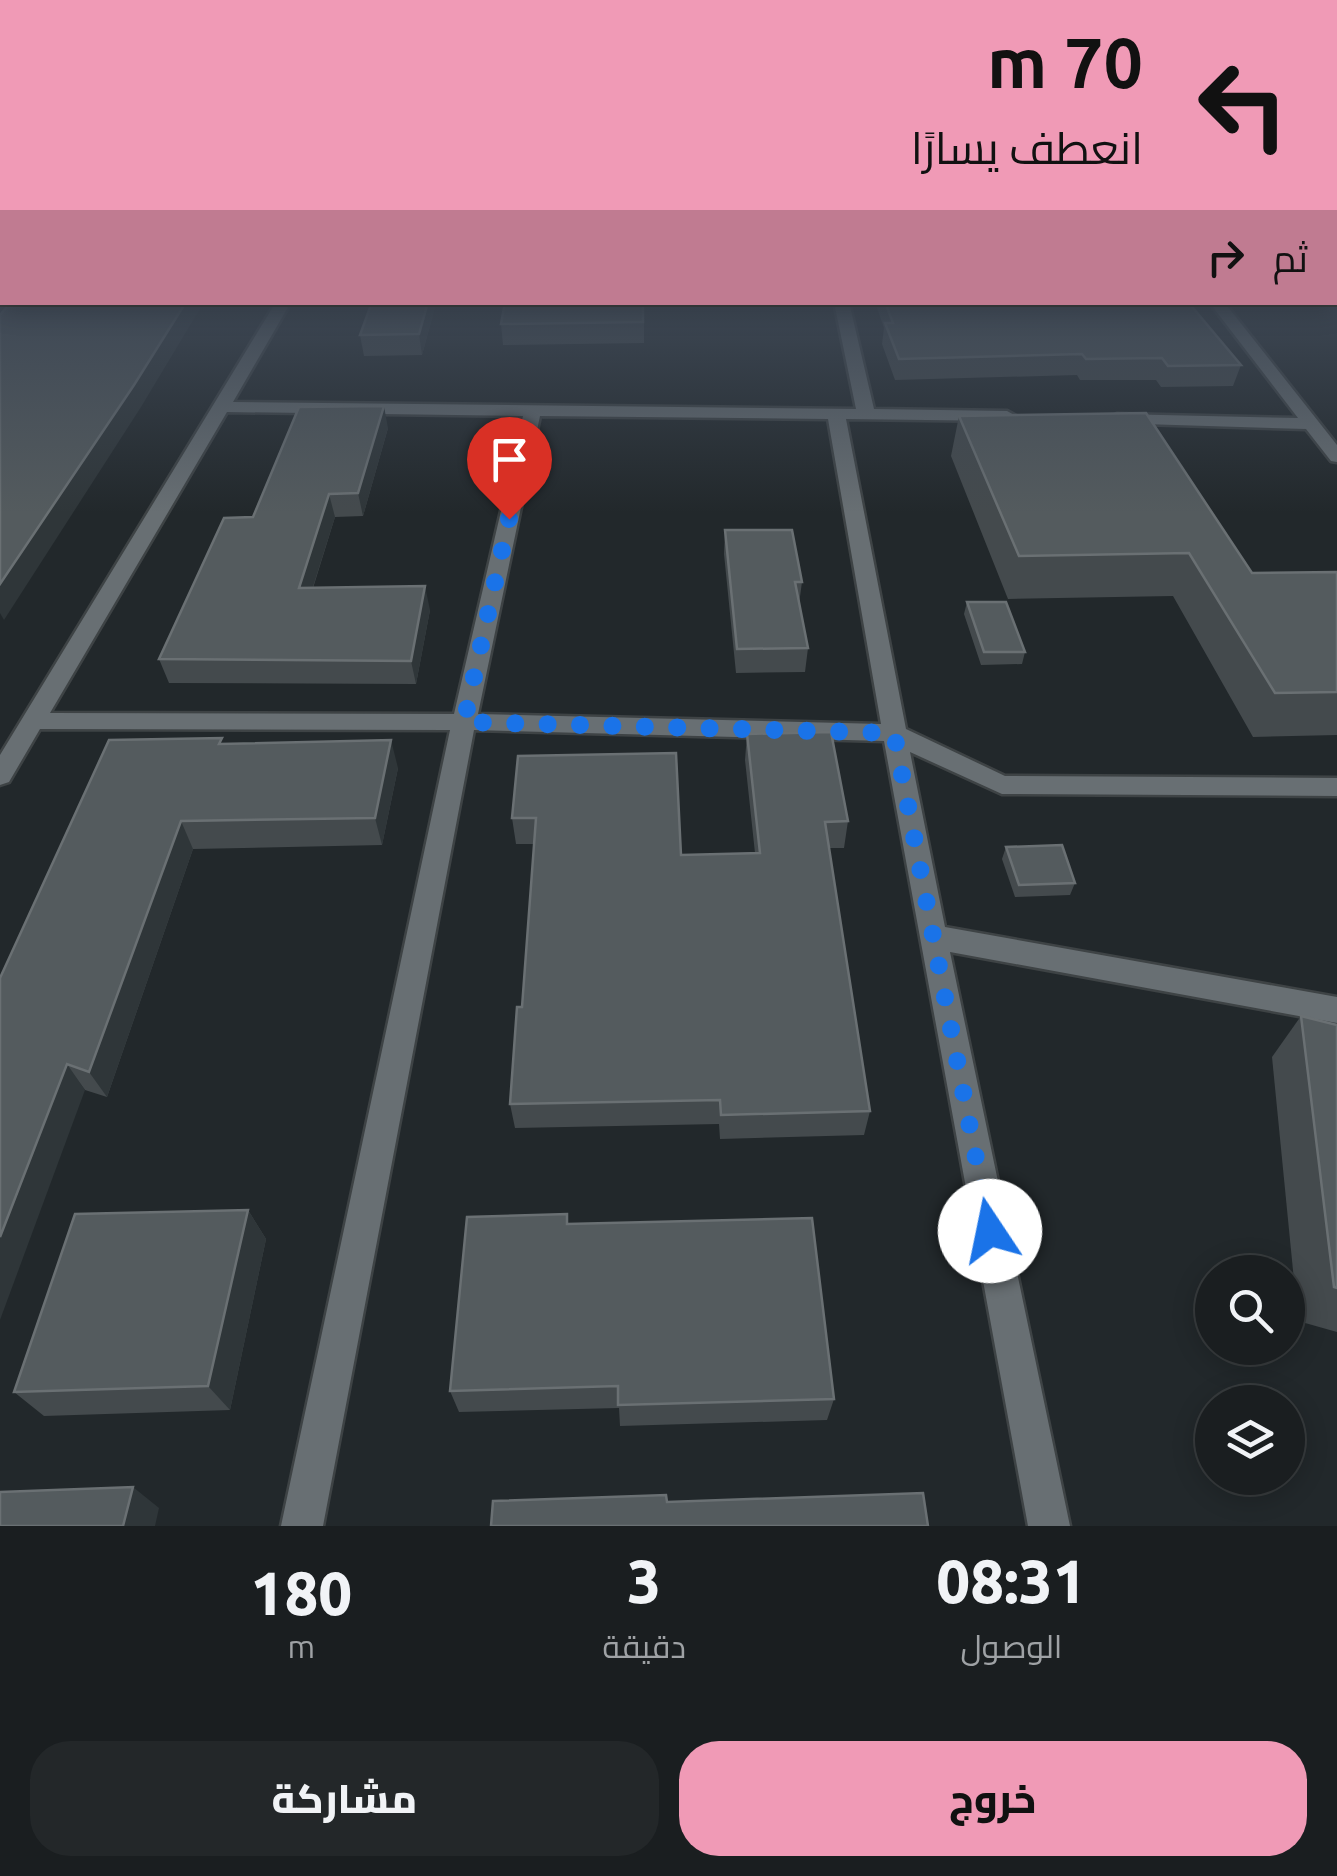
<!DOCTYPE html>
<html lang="ar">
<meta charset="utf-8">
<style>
body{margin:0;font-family:Ubuntu,Cairo,sans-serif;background:#232729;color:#f1f3f6;direction:rtl;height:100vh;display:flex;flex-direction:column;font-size:38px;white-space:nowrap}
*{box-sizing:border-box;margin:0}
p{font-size:32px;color:#9fa2a5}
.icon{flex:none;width:55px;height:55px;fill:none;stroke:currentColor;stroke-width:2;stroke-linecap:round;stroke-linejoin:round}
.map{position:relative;height:1526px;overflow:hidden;direction:ltr}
.side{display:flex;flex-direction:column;background:#1a1e20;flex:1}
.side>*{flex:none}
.banner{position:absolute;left:0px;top:0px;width:1338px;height:305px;box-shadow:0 5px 25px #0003,0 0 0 2px #383c3e;direction:rtl;background:#f09ab6;color:#111;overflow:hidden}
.controls{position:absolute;left:1195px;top:1255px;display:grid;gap:20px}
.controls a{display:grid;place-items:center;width:110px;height:110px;border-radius:50%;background:#1a1e20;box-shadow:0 5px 25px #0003,0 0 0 2px #383c3e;font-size:50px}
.pin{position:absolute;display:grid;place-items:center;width:85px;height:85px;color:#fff;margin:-102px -42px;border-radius:50% 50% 50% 0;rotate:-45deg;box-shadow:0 0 10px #0007}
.pin .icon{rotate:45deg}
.me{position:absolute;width:110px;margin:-55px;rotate:349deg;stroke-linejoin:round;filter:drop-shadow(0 0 8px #0008)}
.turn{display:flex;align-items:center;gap:35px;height:210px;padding:0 30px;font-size:45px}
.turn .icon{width:130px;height:130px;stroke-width:2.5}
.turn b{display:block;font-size:70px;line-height:85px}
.then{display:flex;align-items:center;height:95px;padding:0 30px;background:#0003;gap:20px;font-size:38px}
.eta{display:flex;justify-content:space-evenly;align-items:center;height:170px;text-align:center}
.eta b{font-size:60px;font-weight:800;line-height:70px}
.cta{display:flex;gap:20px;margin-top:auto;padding:20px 30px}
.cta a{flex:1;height:115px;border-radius:40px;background:#f09ab6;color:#111;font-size:40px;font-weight:800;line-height:115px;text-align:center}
.cta a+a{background:#232729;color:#f1f3f6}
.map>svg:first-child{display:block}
</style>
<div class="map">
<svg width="1337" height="1526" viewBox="0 0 1337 1526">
<rect width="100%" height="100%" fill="#22282b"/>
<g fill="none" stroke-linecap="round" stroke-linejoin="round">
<!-- street casing -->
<g stroke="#3e4345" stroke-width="5">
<g id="street">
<path d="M 276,302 L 291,302 L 233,402 L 856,409 L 834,302 L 849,302 L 874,409 L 1007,411 L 1016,416 L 1007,421 L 846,419 L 906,729 L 1005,776 L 1337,778 L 1337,796 L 1002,794 L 910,752 L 945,927 L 1337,997 L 1337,1023 L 950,952 L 1070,1526 L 1028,1526 L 884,741 L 474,730 L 323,1526 L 281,1526 L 450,730 L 40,729 L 9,782 L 0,785 L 0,755 ZM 227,412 L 523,416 L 454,714 L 50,713 ZM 540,416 L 828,419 L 881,724 L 478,714 Z"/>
<path d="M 1209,302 L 1224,302 L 1337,445 L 1337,462 L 1331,461 L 1306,429 L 1111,423 L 1108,419 L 1117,414 L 1298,418 Z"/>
</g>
</g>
<!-- street -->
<use href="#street" fill="#686f73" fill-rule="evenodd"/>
</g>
<!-- wall -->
<g fill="#444a4d">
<path d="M 644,302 L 644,343 L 503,345 L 501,324 Z"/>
<path d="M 875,302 L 1188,302 L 1241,365 L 1233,386 L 1161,387 L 1156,380 L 1080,380 L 1077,375 L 895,380 L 882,344 L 884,328 Z"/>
<path d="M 435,307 L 422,355 L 364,356 L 360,335 Z"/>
<path d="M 959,416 L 1252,573 L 1337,572 L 1337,735 L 1253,737 L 1173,596 L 1008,599 L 951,456 Z"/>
<path d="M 388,428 L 363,516 L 335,517 L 313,588 L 430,610 L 416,684 L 169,683 L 159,659 L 253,517 Z"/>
<path d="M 725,530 L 802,582 L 799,604 L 808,648 L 805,672 L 736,673 L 724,554 Z"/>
<path d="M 967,602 L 1025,652 L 1022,664 L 981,665 L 964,614 Z"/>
<path d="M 747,734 L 848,821 L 844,848 L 829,848 L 870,1111 L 864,1135 L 720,1139 L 719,1124 L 515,1128 L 510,1104 L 522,1007 L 534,844 L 516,844 L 512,818 L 518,756 L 681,855 L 755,853 L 745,760 Z"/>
<path d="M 224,744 L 398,768 L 382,845 L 193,849 L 107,1097 L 85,1090 L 0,978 Z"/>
<path d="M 1006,847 L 1075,883 L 1070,895 L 1015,897 L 1002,859 Z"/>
<path d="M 1301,1016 L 1337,1025 L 1337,1332 L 1298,1321 L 1272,1057 Z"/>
<path d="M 248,1210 L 266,1239 L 230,1410 L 44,1416 L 14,1392 Z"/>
<path d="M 569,1224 L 834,1399 L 827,1420 L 620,1426 L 619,1408 L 459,1412 L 450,1391 Z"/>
</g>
<!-- shaded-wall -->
<g fill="#2f3639">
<path d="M 186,302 L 204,302 L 141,407 L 4,620 L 0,613 L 0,584 Z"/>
<path d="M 428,302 L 435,302 L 435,307 L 422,355 L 419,334 Z"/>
<path d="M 384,406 L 388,428 L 363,516 L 358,493 Z"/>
<path d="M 329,494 L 335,517 L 305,612 L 299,588 Z"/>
<path d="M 425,586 L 430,610 L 416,684 L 411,661 Z"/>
<path d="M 391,740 L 398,768 L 382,845 L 375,818 Z"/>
<path d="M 181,821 L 193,849 L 107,1097 L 89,1072 Z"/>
<path d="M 67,1064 L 85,1090 L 0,1320 L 0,1237 Z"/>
<path d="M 248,1210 L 266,1239 L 230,1410 L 208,1386 Z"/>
<path d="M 133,1487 L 159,1508 L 155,1526 L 123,1526 Z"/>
</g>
<!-- building -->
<g fill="#545b5e" stroke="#6a7073" stroke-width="2.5">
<path d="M 31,302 L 186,302 L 134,385 L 0,584 L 0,315 L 7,307 L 27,307 Z"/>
<path d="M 372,302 L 428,302 L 419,334 L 360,335 Z"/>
<path d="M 505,302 L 643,302 L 643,322 L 501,324 Z"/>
<path d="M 885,302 L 1188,302 L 1241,365 L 1168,366 L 1162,358 L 1086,359 L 1082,354 L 899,359 L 885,323 L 893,323 Z"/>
<path d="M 384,406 L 358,493 L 329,494 L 299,588 L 425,586 L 411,661 L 159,659 L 224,518 L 253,517 L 299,407 Z"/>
<path d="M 1146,413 L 1252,573 L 1337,572 L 1337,692 L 1275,693 L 1189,553 L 1019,556 L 959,416 Z"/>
<path d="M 725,530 L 792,530 L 802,582 L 795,582 L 808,648 L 737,649 Z"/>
<path d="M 967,602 L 1006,602 L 1025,652 L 984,652 Z"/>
<path d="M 831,732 L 848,821 L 825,822 L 870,1111 L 721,1115 L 720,1100 L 510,1104 L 517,1007 L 522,1007 L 536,818 L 512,818 L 518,756 L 676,753 L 681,855 L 760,853 L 747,734 Z"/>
<path d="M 222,738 L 219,744 L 391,740 L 375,818 L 181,821 L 89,1072 L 67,1064 L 0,1237 L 0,978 L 109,740 Z"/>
<path d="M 1062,845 L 1075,883 L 1019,885 L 1006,847 Z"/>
<path d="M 1301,1016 L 1337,1025 L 1337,1288 L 1334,1287 Z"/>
<path d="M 248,1210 L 208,1386 L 14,1392 L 75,1214 Z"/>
<path d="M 567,1214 L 567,1224 L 812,1218 L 834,1399 L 618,1405 L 618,1386 L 450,1391 L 467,1217 Z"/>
<path d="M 133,1487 L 123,1526 L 0,1526 L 0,1492 Z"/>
<path d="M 923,1493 L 928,1526 L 491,1526 L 493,1501 L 666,1495 L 667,1502 Z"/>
</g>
<!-- sky -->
<linearGradient id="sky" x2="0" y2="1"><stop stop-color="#131618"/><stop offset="0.58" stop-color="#3e4855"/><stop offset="1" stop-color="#3e4855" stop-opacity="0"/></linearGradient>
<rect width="1337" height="513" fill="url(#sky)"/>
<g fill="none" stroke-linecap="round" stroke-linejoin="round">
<!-- route -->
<path stroke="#1a73e8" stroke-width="18" stroke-dasharray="0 32.4" d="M 509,519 L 464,722 L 894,733 L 990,1231"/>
</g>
</svg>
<div class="controls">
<a><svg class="icon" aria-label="search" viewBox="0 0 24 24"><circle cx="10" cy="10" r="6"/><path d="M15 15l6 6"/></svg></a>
<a><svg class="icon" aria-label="layers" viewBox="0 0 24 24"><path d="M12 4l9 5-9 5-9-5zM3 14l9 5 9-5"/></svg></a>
</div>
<div class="pin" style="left:509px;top:519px;background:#d93025"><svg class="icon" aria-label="arrive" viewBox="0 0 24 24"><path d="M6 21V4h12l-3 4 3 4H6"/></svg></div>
<svg class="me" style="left:990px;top:1231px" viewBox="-20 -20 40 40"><circle r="19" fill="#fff"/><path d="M0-13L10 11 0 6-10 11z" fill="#1a73e8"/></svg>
<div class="banner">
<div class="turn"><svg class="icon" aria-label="left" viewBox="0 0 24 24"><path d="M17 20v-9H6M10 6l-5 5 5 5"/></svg><div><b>70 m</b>انعطف يسارًا</div></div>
<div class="then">ثم<svg class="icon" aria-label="right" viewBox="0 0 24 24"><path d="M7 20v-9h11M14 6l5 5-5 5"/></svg></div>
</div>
</div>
<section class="side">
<div class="eta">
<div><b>08:31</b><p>الوصول</p></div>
<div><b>3</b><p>دقيقة</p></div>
<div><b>180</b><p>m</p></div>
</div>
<div class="cta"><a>خروج</a><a>مشاركة</a></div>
</section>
